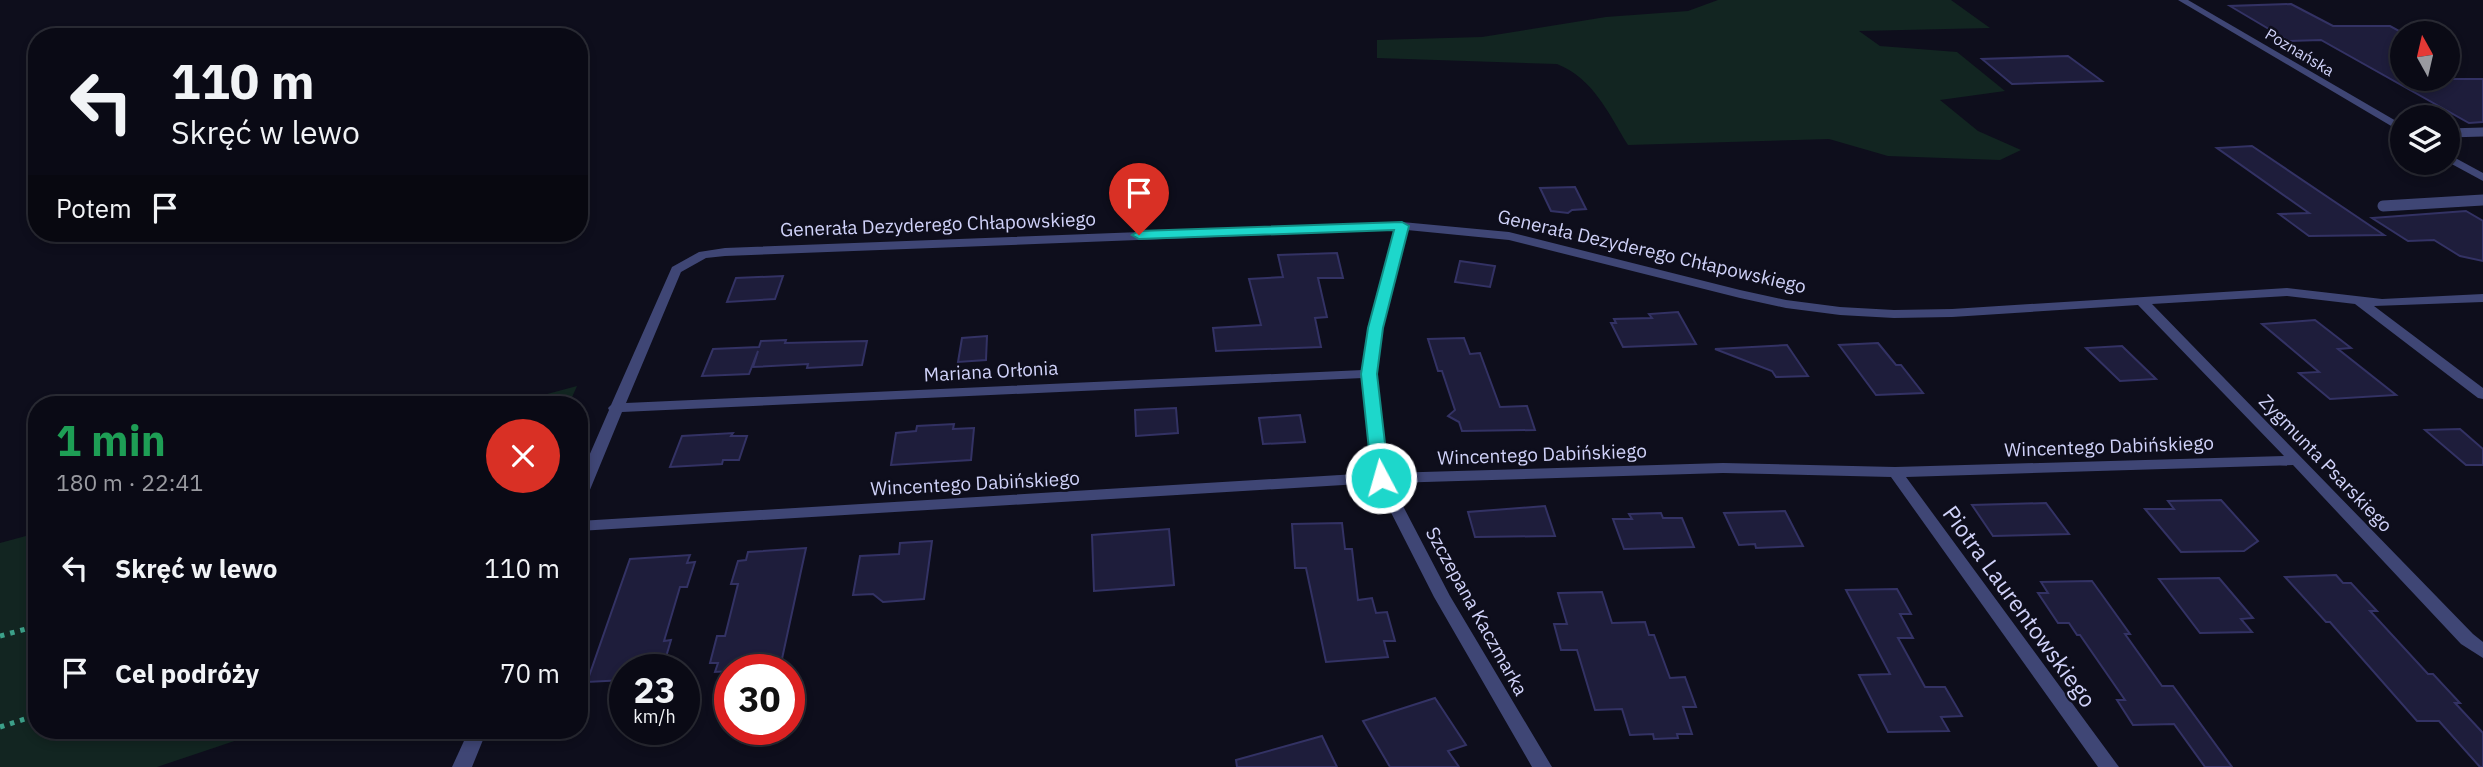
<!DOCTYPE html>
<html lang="pl">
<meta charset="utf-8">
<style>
body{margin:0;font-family:"IBM Plex Sans",sans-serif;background:#13131e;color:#f1f3f6;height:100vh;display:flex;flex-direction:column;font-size:26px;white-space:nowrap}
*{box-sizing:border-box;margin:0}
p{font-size:23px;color:#999aa0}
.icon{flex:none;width:38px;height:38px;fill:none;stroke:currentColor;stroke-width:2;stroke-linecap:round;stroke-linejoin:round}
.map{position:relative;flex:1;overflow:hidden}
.sheet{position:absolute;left:28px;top:396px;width:560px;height:343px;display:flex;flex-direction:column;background:#0a0a15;border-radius:28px;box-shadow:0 4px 10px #0003,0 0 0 2px #2a2b34}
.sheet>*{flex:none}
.banner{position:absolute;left:28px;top:28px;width:560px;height:214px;border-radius:28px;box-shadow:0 4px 10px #0003,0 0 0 2px #2a2b34;background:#0a0a15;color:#f1f3f6;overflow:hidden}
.needle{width:46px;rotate:352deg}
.tools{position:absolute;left:2390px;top:21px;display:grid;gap:14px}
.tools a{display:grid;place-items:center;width:70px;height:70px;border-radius:50%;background:#0a0a15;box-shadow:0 4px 10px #0003,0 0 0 2px #2a2b34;font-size:35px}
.speed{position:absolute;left:609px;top:654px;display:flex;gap:14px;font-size:35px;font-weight:700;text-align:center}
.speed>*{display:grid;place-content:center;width:91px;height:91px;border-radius:50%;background:#0a0a15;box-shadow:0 4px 10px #0003,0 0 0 2px #2a2b34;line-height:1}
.speed small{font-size:18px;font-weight:400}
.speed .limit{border:10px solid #d22;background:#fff;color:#111}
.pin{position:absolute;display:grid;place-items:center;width:60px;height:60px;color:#fff;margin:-72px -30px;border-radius:50% 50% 50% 0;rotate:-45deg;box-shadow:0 0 7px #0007}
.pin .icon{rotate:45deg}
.me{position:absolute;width:77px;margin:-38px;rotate:354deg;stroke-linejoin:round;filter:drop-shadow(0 0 5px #0008)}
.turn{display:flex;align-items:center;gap:24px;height:147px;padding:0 28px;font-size:32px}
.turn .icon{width:91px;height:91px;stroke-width:2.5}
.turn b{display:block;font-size:49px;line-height:60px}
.then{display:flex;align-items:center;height:66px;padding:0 28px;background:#0003;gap:14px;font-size:26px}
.round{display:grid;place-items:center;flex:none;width:74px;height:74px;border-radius:37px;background:#13131e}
.overview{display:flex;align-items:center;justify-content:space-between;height:119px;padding:0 28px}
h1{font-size:42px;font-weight:700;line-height:52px;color:#1e9e55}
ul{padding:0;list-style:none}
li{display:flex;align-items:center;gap:21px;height:105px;padding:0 28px}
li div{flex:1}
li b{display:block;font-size:26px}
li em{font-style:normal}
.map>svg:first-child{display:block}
</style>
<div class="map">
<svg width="2483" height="767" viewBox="0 0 2483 767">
<rect width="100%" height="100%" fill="#0e0e1c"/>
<!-- green -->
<g fill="#122521">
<path d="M 1718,0 L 1951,0 L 1990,28 L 1859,31 L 1880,46 L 1957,52 L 2005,91 L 1940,100 L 1978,131 L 2021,150 L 2000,160 L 1888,156 L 1829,139 L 1628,145 C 1609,114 1593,78 1557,64 L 1377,58 L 1377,40 L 1482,37 L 1606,17 L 1688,11 Z"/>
<path d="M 577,386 L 569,404 L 510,404 Z"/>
<path d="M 37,533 L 37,730 L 267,730 L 157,767 L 0,767 L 0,543 Z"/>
</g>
<!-- building -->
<g fill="#1e1d3b" stroke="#333264" stroke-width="2">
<path d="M 2291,4 L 2333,26 L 2390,26 L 2403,33 L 2403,79 L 2483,79 L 2483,122 L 2469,123 L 2321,40 L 2289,41 L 2230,6 Z"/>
<path d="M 2068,56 L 2102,81 L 2012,84 L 1982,59 Z"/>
<path d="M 2252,146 L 2384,235 L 2309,236 L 2279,214 L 2309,213 L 2217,148 Z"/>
<path d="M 1575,187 L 1586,209 L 1572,210 L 1568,213 L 1551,211 L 1540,188 Z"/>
<path d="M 2466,211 L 2483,221 L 2483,261 L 2460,256 L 2434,240 L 2408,241 L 2372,218 Z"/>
<path d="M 1337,253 L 1343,278 L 1318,278 L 1327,317 L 1315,318 L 1321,347 L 1216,351 L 1213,328 L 1261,325 L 1249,279 L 1283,277 L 1278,255 Z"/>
<path d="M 1460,261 L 1495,266 L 1490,287 L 1455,282 Z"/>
<path d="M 783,276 L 775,299 L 727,302 L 736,278 Z"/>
<path d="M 1678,312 L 1696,344 L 1623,347 L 1611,323 L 1616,323 L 1614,319 L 1652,318 L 1649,314 Z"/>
<path d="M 2315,320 L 2351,348 L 2338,349 L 2396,395 L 2330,399 L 2299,373 L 2319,372 L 2262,324 Z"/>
<path d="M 987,336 L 986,360 L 958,362 L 962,338 Z"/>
<path d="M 1464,338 L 1470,354 L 1480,353 L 1500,407 L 1527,406 L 1535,430 L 1462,431 L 1459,422 L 1448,416 L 1455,410 L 1442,371 L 1438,371 L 1428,339 Z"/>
<path d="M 786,340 L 785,343 L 867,341 L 862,365 L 807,368 L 808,364 L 753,367 L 758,351 L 749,374 L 702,376 L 713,349 L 759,347 L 761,341 Z"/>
<path d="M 1878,343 L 1896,365 L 1901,365 L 1923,393 L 1876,395 L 1839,345 Z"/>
<path d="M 1787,345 L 1808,376 L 1776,377 L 1772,371 L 1715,349 Z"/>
<path d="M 2122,346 L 2156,379 L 2120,381 L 2086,348 Z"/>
<path d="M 1176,408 L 1178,433 L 1136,436 L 1135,410 Z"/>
<path d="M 1300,415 L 1305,442 L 1263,444 L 1259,418 Z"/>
<path d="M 954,424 L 953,429 L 974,428 L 971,460 L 891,465 L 896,433 L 916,431 L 917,426 Z"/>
<path d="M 2460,429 L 2483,449 L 2483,465 L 2466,465 L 2425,430 Z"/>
<path d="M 733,433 L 731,436 L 747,436 L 739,460 L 723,460 L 722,464 L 670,467 L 682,436 Z"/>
<path d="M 2221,500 L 2258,541 L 2244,551 L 2181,552 L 2145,509 L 2174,509 L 2168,501 Z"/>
<path d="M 2046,503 L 2069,534 L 1993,536 L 1972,505 Z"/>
<path d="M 1545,506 L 1555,536 L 1475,537 L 1468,512 Z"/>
<path d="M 1785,511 L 1803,546 L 1756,548 L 1755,544 L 1739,545 L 1724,513 Z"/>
<path d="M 1661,513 L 1663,518 L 1682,518 L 1694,547 L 1624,549 L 1613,519 L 1632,519 L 1629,514 Z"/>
<path d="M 1342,523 L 1345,549 L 1352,549 L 1358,600 L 1372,598 L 1376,613 L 1387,612 L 1395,641 L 1384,641 L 1388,657 L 1326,662 L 1306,568 L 1295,568 L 1292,524 Z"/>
<path d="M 1169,529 L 1174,585 L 1094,591 L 1092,535 Z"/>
<path d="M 932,541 L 924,599 L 883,602 L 873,594 L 853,595 L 860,556 L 899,554 L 900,543 Z"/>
<path d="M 806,548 L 780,668 L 715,672 L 718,663 L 710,663 L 717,636 L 725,636 L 738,584 L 731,584 L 738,561 L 746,560 L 748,552 Z"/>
<path d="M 690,555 L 687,563 L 695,562 L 687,587 L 680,587 L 664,641 L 671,640 L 663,667 L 654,670 L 625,670 L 625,680 L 587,682 L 630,559 Z"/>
<path d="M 2336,575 L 2343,583 L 2351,583 L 2377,611 L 2370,611 L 2428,674 L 2433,674 L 2460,703 L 2455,703 L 2483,733 L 2483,767 L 2480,767 L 2439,721 L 2417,721 L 2330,622 L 2326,622 L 2285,577 Z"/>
<path d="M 2219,578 L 2253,618 L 2241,619 L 2252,632 L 2200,633 L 2159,579 Z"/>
<path d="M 2092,581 L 2130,634 L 2125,634 L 2162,686 L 2173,686 L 2232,767 L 2205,767 L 2174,724 L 2133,725 L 2117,700 L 2125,700 L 2080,635 L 2077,635 L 2069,623 L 2058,623 L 2038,593 L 2048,593 L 2041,582 Z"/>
<path d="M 1897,589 L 1911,614 L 1900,614 L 1913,638 L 1898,638 L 1925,687 L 1945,687 L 1962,716 L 1941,717 L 1949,731 L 1888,732 L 1859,675 L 1890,674 L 1846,590 Z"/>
<path d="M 1602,592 L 1612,623 L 1645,622 L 1649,635 L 1654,635 L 1670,678 L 1685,677 L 1696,707 L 1683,707 L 1692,734 L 1677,734 L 1678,738 L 1654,739 L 1653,734 L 1630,735 L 1622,709 L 1595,710 L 1577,650 L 1561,650 L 1554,624 L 1567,624 L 1558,593 Z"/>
<path d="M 1435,698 L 1466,745 L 1448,751 L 1459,767 L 1390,767 L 1363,721 Z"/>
<path d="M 1322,736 L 1337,767 L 1237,767 L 1236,760 Z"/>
</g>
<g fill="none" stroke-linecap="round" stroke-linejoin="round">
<!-- path -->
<g stroke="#3ca089" stroke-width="5" stroke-dasharray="4.5 6" stroke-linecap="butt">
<path d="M 0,636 L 37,626"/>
<path d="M 0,727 L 37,715"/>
</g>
<!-- service-far1 -->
<path stroke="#3f4675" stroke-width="9" d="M 2448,133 L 2483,132"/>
<!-- service -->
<path stroke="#3f4675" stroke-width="11" d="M 2383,206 L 2483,200"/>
<!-- minor -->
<g fill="#3f4675" fill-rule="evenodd">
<path d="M 1402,222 L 1509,232 L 1740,290 L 1786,300 L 1840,307 L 1894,310 L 1952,309 L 2287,288 L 2382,299 L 2483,294 L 2483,302 L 2374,306 L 2483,388 L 2483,399 L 2478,398 L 2355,304 L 2287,296 L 2152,304 L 2473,634 L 2483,642 L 2483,658 L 2461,644 L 2293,465 L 1906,477 L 2119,767 L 2098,767 L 1891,477 L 1723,473 L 1391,483 L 1450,596 L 1552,767 L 1532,767 L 1434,597 L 1376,483 L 579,531 L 579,521 L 1373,473 L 1363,378 L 622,412 L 587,497 L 579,502 L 579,479 L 609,410 L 608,408 L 611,405 L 672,267 L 699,252 L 725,248 ZM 1395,230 L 1369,328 L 1363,370 L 626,403 L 681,272 L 706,258 L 725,256 ZM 1407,230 L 1509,240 L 1740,298 L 1786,308 L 1840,315 L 1894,318 L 1952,317 L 2138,305 L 2284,456 L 1895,467 L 1723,463 L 1388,473 L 1376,374 L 1383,328 Z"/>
<path d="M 469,730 L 487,730 L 472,767 L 452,767 Z"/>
</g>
<!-- tertiary -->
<g fill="#3f4675" fill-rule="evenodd">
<path d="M 2178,0 L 2188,0 L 2403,125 L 2403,133 Z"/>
<path d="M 2448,154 L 2483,173 L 2483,181 L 2448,162 Z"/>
</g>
</g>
<!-- route -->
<path fill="#1dd7cb" stroke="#138c84" stroke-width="2" d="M 1402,222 L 1409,226 L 1383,328 L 1377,374 L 1389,478 L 1381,484 L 1372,478 L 1361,374 L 1368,328 L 1394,230 L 1139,239 L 1132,235 L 1139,231 Z"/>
<g text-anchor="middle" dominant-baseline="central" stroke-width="5" stroke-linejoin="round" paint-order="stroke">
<!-- far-street labels -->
<g font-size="16" fill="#d0d2f9" stroke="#0e0e1c">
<text transform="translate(2300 52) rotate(31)">Poznańska</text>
</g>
<!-- street labels -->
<g font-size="19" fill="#d0d2f9" stroke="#0e0e1c">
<text transform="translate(938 224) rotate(-2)">Generała Dezyderego Chłapowskiego</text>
<text transform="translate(1652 251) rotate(13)">Generała Dezyderego Chłapowskiego</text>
<text transform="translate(991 371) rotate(-3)">Mariana Orłonia</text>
<text transform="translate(2109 446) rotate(-2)">Wincentego Dabińskiego</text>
<text transform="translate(1542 454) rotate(-2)">Wincentego Dabińskiego</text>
<text transform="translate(2326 463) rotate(46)">Zygmunta Psarskiego</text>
<text transform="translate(975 483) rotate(-3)">Wincentego Dabińskiego</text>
<text transform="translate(1477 611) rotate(61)">Szczepana Kaczmarka</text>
</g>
<!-- near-street labels -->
<g font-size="23" fill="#d0d2f9" stroke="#0e0e1c">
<text transform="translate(2020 606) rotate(54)">Piotra Laurentowskiego</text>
</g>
</g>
</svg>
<div class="tools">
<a><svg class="needle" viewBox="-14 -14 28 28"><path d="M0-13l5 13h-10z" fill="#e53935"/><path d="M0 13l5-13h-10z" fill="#999aa0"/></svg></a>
<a><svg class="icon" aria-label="layers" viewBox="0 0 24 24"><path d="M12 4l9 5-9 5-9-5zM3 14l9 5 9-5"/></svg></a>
</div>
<div class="speed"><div>23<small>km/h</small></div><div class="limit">30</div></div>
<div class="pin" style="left:1139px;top:235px;background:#d93025"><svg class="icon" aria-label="arrive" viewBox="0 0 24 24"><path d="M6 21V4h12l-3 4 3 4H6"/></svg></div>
<svg class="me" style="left:1381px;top:478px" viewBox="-20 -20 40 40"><circle r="17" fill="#1dd7cb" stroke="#fff" stroke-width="3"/><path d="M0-11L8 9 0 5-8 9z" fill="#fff"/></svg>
<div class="banner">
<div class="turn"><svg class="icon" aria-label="left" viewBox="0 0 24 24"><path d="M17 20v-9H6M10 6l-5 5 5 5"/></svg><div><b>110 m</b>Skręć w lewo</div></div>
<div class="then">Potem<svg class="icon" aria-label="arrive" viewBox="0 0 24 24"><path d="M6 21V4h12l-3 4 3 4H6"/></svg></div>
</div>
<section class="sheet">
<div class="overview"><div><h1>1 min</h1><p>180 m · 22:41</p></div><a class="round" style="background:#d93025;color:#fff"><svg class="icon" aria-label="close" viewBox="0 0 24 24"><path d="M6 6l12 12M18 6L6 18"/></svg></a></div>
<ul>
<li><svg class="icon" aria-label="left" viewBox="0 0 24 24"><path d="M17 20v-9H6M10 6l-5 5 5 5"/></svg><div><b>Skręć w lewo</b></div><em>110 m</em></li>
<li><svg class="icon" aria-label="arrive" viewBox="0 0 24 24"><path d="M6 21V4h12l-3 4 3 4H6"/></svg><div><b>Cel podróży</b></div><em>70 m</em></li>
</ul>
</section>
</div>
